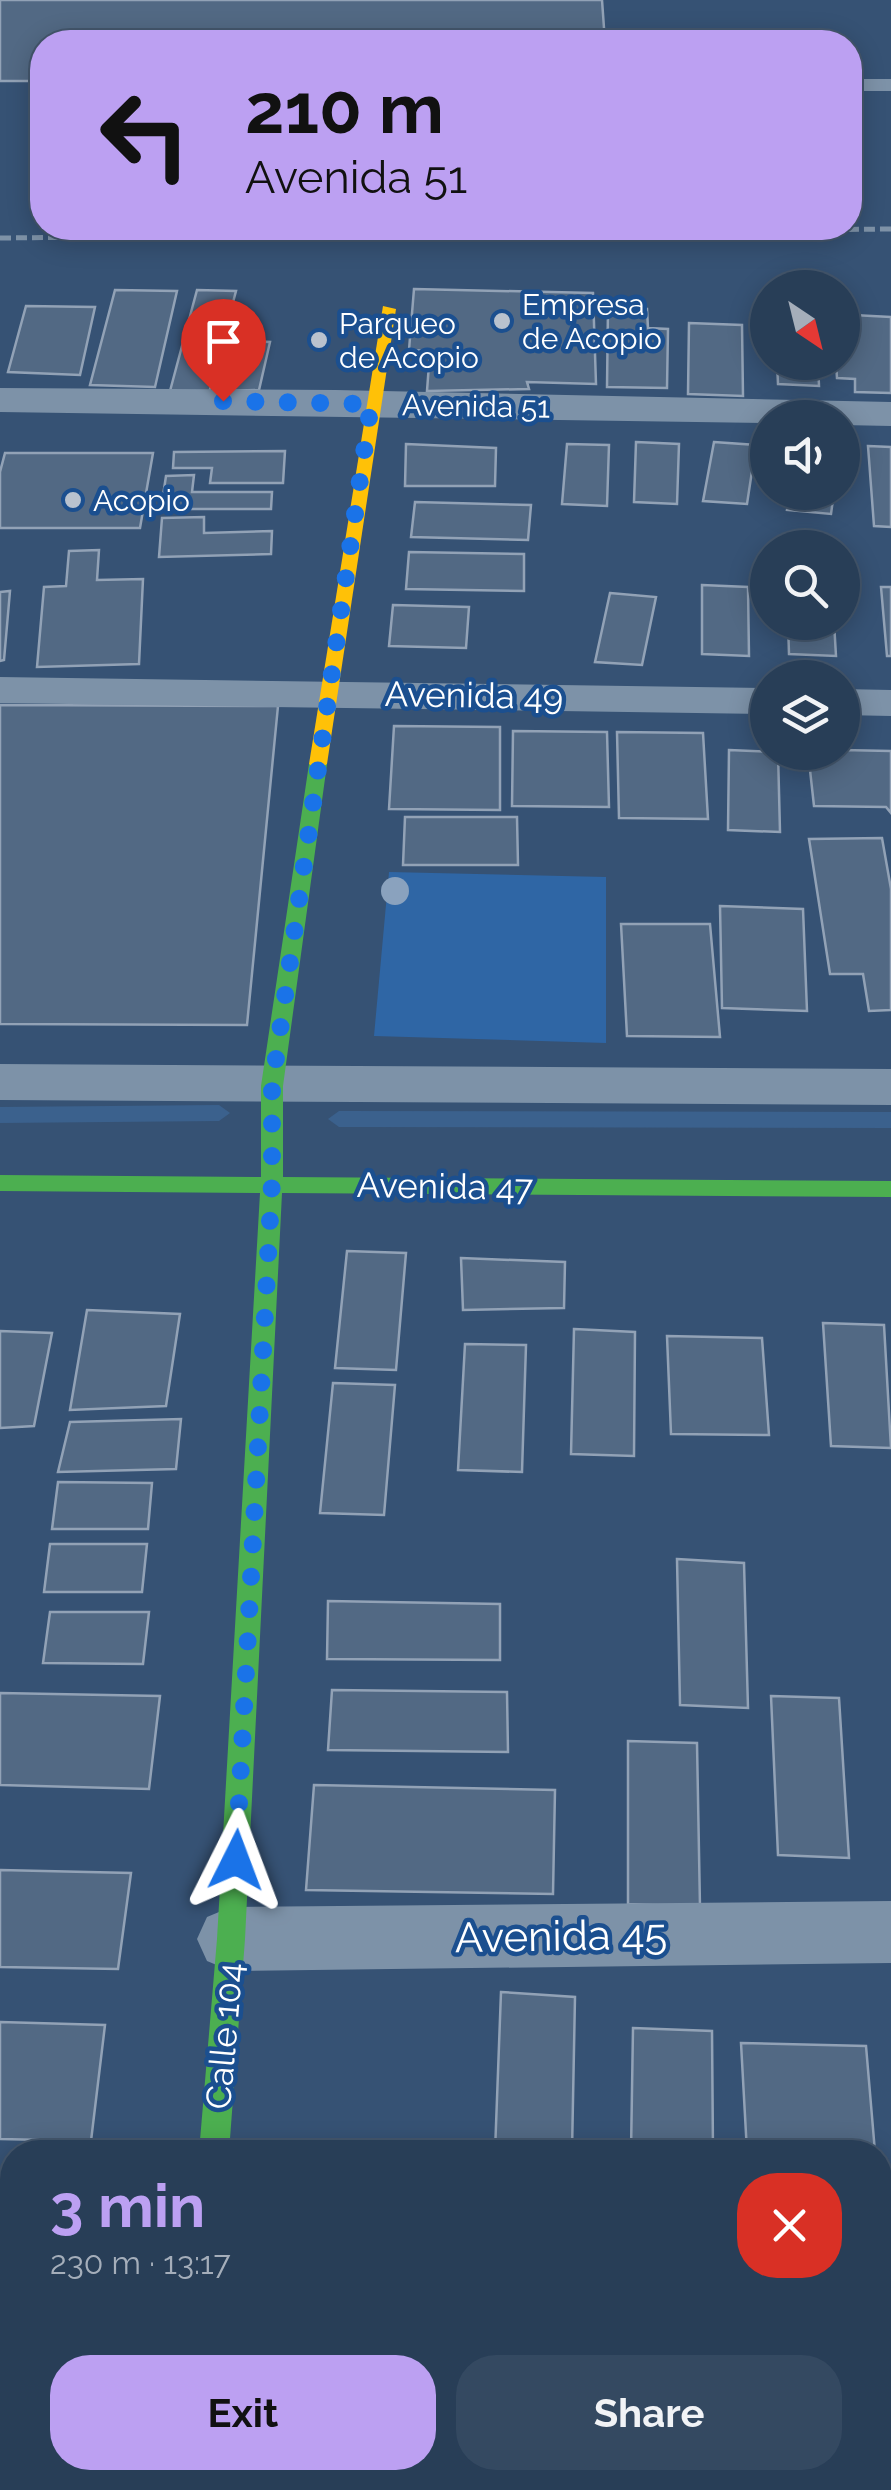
<!DOCTYPE html>
<meta charset="utf-8">
<style>
body{margin:0;font-family:Raleway,sans-serif;background:#344961;color:#f1f3f6;height:100vh;display:flex;flex-direction:column;font-size:38px;white-space:nowrap}
*{box-sizing:border-box;margin:0}
p{font-size:32px;color:#a5aeba}
.icon{flex:none;width:55px;height:55px;fill:none;stroke:currentColor;stroke-width:2;stroke-linecap:round;stroke-linejoin:round}
.map{position:relative;flex:1;overflow:hidden}
.sheet{position:absolute;left:0px;top:2140px;width:892px;height:350px;display:flex;flex-direction:column;background:#283e57;border-radius:40px 40px 0 0;box-shadow:0 5px 25px #0003,0 0 0 2px #44576d}
.sheet>*{flex:none}
.banner{position:absolute;left:30px;top:30px;width:832px;height:210px;border-radius:40px;box-shadow:0 5px 25px #0003,0 0 0 2px #44576d;background:#bca0f2;color:#111;overflow:hidden}
.needle{width:65px;rotate:145deg}
.controls{position:absolute;left:750px;top:270px;display:grid;gap:20px}
.controls a{display:grid;place-items:center;width:110px;height:110px;border-radius:50%;background:#283e57;box-shadow:0 5px 25px #0003,0 0 0 2px #44576d;font-size:50px}
.pin{position:absolute;display:grid;place-items:center;width:85px;height:85px;color:#fff;margin:-102px -42px;border-radius:50% 50% 50% 0;rotate:-45deg;box-shadow:0 0 10px #0007}
.pin .icon{rotate:45deg}
.me{position:absolute;width:110px;margin:-55px;rotate:3deg;stroke-linejoin:round;filter:drop-shadow(0 0 8px #0008)}
.turn{display:flex;align-items:center;gap:35px;height:210px;padding:0 50px;font-size:45px}
.turn .icon{width:130px;height:130px;stroke-width:2.5}
.turn b{display:block;font-size:70px;line-height:85px}
.round{display:grid;place-items:center;flex:none;width:105px;height:105px;border-radius:40px;background:#344961}
.head{display:flex;align-items:center;justify-content:space-between;height:170px;padding:0 50px}
h1{font-size:60px;font-weight:700;line-height:75px;color:#bca0f2}
.action{display:flex;gap:20px;margin-top:auto;padding:20px 50px}
.action a{flex:1;height:115px;border-radius:40px;background:#bca0f2;color:#111;font-size:40px;font-weight:700;line-height:115px;text-align:center}
.action a+a{background:#344961;color:#f1f3f6}
.map>svg:first-child{display:block}
</style>
<div class="map">
<svg width="891" height="2490" viewBox="0 0 891 2490">
<rect width="100%" height="100%" fill="#365274"/>
<!-- green -->
<path fill="#2f66a5" d="M 389,872 L 606,877 L 606,1043 L 374,1036 Z"/>
<g fill="none" stroke-linecap="round" stroke-linejoin="round">
<!-- stream -->
<g fill="#3b618d" fill-rule="evenodd">
<path d="M 219,1105 L 230,1113 L 219,1121 L 0,1123 L 0,1107 Z"/>
<path d="M 339,1111 L 891,1112 L 891,1128 L 339,1127 L 328,1119 Z"/>
</g>
</g>
<!-- building -->
<g fill="#526984" stroke="#92a2b6" stroke-width="2.5">
<path d="M 0,0 L 602,0 L 605,42 L 42,42 L 42,81 L 0,81 Z"/>
<path d="M 414,289 L 593,293 L 596,384 L 527,382 L 529,389 L 427,391 L 430,351 L 409,350 Z"/>
<path d="M 115,290 L 177,291 L 155,387 L 90,385 Z"/>
<path d="M 197,290 L 236,291 L 209,393 L 170,391 Z"/>
<path d="M 26,306 L 95,307 L 80,375 L 8,372 Z"/>
<path d="M 608,307 L 647,309 L 648,328 L 668,329 L 667,388 L 607,387 Z"/>
<path d="M 853,315 L 891,317 L 891,393 L 855,392 L 855,379 L 837,378 L 836,362 L 842,362 L 842,337 L 855,337 Z"/>
<path d="M 689,323 L 742,325 L 743,396 L 688,394 Z"/>
<path d="M 233,340 L 270,342 L 259,390 L 222,391 Z"/>
<path d="M 777,362 L 818,362 L 819,386 L 778,384 Z"/>
<path d="M 636,442 L 679,444 L 677,504 L 634,502 Z"/>
<path d="M 714,442 L 756,445 L 747,504 L 703,501 Z"/>
<path d="M 406,444 L 496,448 L 495,486 L 405,486 Z"/>
<path d="M 567,444 L 609,445 L 607,506 L 562,504 Z"/>
<path d="M 868,446 L 891,447 L 891,527 L 874,526 Z"/>
<path d="M 285,451 L 283,483 L 210,483 L 212,468 L 173,468 L 174,452 Z"/>
<path d="M 5,453 L 153,453 L 140,528 L 0,528 L 0,472 Z"/>
<path d="M 194,475 L 192,492 L 272,492 L 271,509 L 161,509 L 166,476 Z"/>
<path d="M 790,492 L 834,492 L 831,514 L 787,510 Z"/>
<path d="M 415,502 L 531,505 L 528,540 L 411,537 Z"/>
<path d="M 204,517 L 204,533 L 272,531 L 271,554 L 159,557 L 162,518 Z"/>
<path d="M 99,550 L 97,580 L 143,579 L 139,664 L 37,667 L 44,587 L 66,586 L 69,551 Z"/>
<path d="M 409,552 L 524,554 L 524,591 L 406,589 Z"/>
<path d="M 702,585 L 748,587 L 749,656 L 702,654 Z"/>
<path d="M 881,587 L 891,587 L 891,656 L 887,656 Z"/>
<path d="M 10,591 L 4,660 L 0,661 L 0,592 Z"/>
<path d="M 610,593 L 656,597 L 642,665 L 595,662 Z"/>
<path d="M 393,605 L 469,607 L 466,648 L 389,646 Z"/>
<path d="M 788,622 L 834,622 L 836,656 L 789,654 Z"/>
<path d="M 0,705 L 278,706 L 247,1025 L 0,1024 Z"/>
<path d="M 394,726 L 500,727 L 500,810 L 389,809 Z"/>
<path d="M 513,731 L 607,732 L 609,807 L 512,806 Z"/>
<path d="M 617,732 L 703,733 L 708,819 L 619,818 Z"/>
<path d="M 729,750 L 778,752 L 780,832 L 728,830 Z"/>
<path d="M 842,750 L 891,751 L 891,813 L 886,807 L 814,806 L 808,752 Z"/>
<path d="M 405,817 L 517,817 L 518,865 L 403,865 Z"/>
<path d="M 882,838 L 891,889 L 891,1010 L 869,1011 L 863,974 L 830,974 L 809,839 Z"/>
<path d="M 720,906 L 803,909 L 807,1011 L 722,1008 Z"/>
<path d="M 621,924 L 710,924 L 720,1037 L 627,1036 Z"/>
<path d="M 347,1251 L 406,1253 L 396,1370 L 335,1368 Z"/>
<path d="M 461,1258 L 565,1262 L 564,1308 L 463,1310 Z"/>
<path d="M 87,1310 L 180,1314 L 166,1406 L 70,1410 Z"/>
<path d="M 823,1323 L 884,1325 L 891,1448 L 831,1446 Z"/>
<path d="M 574,1329 L 635,1332 L 634,1456 L 571,1454 Z"/>
<path d="M 0,1331 L 52,1333 L 34,1426 L 0,1428 Z"/>
<path d="M 667,1336 L 762,1338 L 769,1435 L 671,1434 Z"/>
<path d="M 465,1344 L 526,1345 L 522,1472 L 458,1470 Z"/>
<path d="M 333,1383 L 395,1385 L 384,1515 L 320,1513 Z"/>
<path d="M 181,1419 L 176,1469 L 58,1472 L 70,1422 Z"/>
<path d="M 58,1482 L 152,1483 L 148,1529 L 52,1529 Z"/>
<path d="M 50,1544 L 147,1544 L 142,1592 L 44,1592 Z"/>
<path d="M 677,1559 L 744,1563 L 748,1708 L 680,1705 Z"/>
<path d="M 328,1601 L 500,1604 L 500,1660 L 327,1659 Z"/>
<path d="M 50,1612 L 149,1612 L 143,1664 L 43,1663 Z"/>
<path d="M 332,1690 L 507,1692 L 508,1752 L 328,1750 Z"/>
<path d="M 0,1693 L 160,1696 L 149,1789 L 0,1785 Z"/>
<path d="M 771,1696 L 839,1698 L 849,1858 L 778,1855 Z"/>
<path d="M 628,1741 L 697,1743 L 700,1907 L 628,1904 Z"/>
<path d="M 314,1785 L 555,1790 L 553,1894 L 306,1890 Z"/>
<path d="M 0,1870 L 131,1873 L 118,1969 L 0,1967 Z"/>
<path d="M 501,1992 L 575,1997 L 572,2152 L 495,2152 Z"/>
<path d="M 0,2022 L 105,2025 L 91,2141 L 0,2139 Z"/>
<path d="M 633,2028 L 712,2031 L 713,2152 L 631,2152 Z"/>
<path d="M 741,2043 L 866,2046 L 875,2152 L 747,2152 Z"/>
<path d="M 0,2183 L 12,2184 L 12,2282 L 0,2282 Z"/>
<path d="M 880,2222 L 888,2331 L 880,2331 Z"/>
<path d="M 0,2367 L 12,2368 L 12,2472 L 0,2472 Z"/>
<path d="M 738,2478 L 823,2478 L 823,2490 L 739,2490 Z"/>
</g>
<g fill="none" stroke-linecap="round" stroke-linejoin="round">
<!-- lane -->
<rect fill="#7d92a8" fill-rule="evenodd" x="850" y="79" width="41" height="12"/>
<!-- street -->
<g fill="#7d92a8" fill-rule="evenodd">
<path d="M 0,388 L 336,390 L 891,402 L 891,426 L 842,425 L 842,418 L 768,418 L 768,423 L 0,412 Z"/>
<path d="M 0,677 L 768,688 L 768,714 L 0,703 Z"/>
<path d="M 842,689 L 891,690 L 891,716 L 842,715 Z"/>
<path d="M 0,1064 L 891,1069 L 891,1105 L 0,1100 Z"/>
<path d="M 891,1901 L 891,1963 L 231,1971 L 207,1961 L 197,1939 L 207,1917 L 231,1907 Z"/>
<path d="M 149,2478 L 227,2478 L 226,2490 L 148,2490 Z"/>
</g>
<!-- fast -->
<path fill="#4caf50" fill-rule="evenodd" d="M 318,758 L 327,764 L 283,1086 L 283,1177 L 891,1181 L 891,1197 L 282,1193 L 245,1939 L 229,2152 L 199,2152 L 217,1939 L 260,1193 L 0,1191 L 0,1175 L 261,1177 L 261,1086 L 309,764 Z"/>
<!-- slow -->
<path fill="#ffc107" fill-rule="evenodd" d="M 383,306 L 396,309 L 327,764 L 318,770 L 309,764 Z"/>
<!-- rail -->
<path stroke="#7e92a7" stroke-width="5" stroke-dasharray="11 5" stroke-linecap="butt" d="M 0,238 L 891,229"/>
</g>
<!-- trees -->
<circle fill="#8aa2be" cx="395" cy="891" r="14"/>
<g fill="none" stroke-linecap="round" stroke-linejoin="round">
<!-- route -->
<path stroke="#1a73e8" stroke-width="18" stroke-dasharray="0 32.4" d="M 223,401 L 371,404 L 272,1086 L 272,1182 L 236,1860"/>
</g>
<!-- markers -->
<g fill="#b9c2ce" stroke="#1b4f8f" stroke-width="4">
<circle cx="502" cy="321" r="10"/>
<circle cx="319" cy="340" r="10"/>
<circle cx="73" cy="500" r="10"/>
</g>
<g text-anchor="middle" dominant-baseline="central" stroke-width="9" stroke-linejoin="round" paint-order="stroke">
<!-- far-poi labels -->
<g font-size="30" fill="#fff" stroke="#1b4f8f" text-anchor="start">
<text x="522" y="304">Empresa<tspan x="522" dy="34">de Acopio</tspan></text>
<text x="339" y="323">Parqueo<tspan x="339" dy="34">de Acopio</tspan></text>
<text x="93" y="500">Acopio</text>
</g>
<!-- far-street labels -->
<g font-size="30" fill="#fff" stroke="#1b4f8f">
<text transform="translate(476 406) rotate(1)">Avenida 51</text>
</g>
<!-- street labels -->
<g font-size="35" fill="#fff" stroke="#1b4f8f">
<text transform="translate(474 695) rotate(1)">Avenida 49</text>
<text transform="translate(445 1186) rotate(1)">Avenida 47</text>
<text transform="translate(224 2036) rotate(-85)">Calle 104</text>
</g>
<!-- near-street labels -->
<g font-size="42" fill="#fff" stroke="#1b4f8f">
<text transform="translate(561 1936) rotate(-1)">Avenida 45</text>
</g>
</g>
</svg>
<div class="controls">
<a><svg class="needle" viewBox="-14 -14 28 28"><path d="M0-13l5 13h-10z" fill="#e53935"/><path d="M0 13l5-13h-10z" fill="#a5aeba"/></svg></a>
<a><svg class="icon" aria-label="sound" viewBox="0 0 24 24"><path d="M4 9h4l5-4v14l-5-4H4zM17 9q2 3 0 6"/></svg></a>
<a><svg class="icon" aria-label="search" viewBox="0 0 24 24"><circle cx="10" cy="10" r="6"/><path d="M15 15l6 6"/></svg></a>
<a><svg class="icon" aria-label="layers" viewBox="0 0 24 24"><path d="M12 4l9 5-9 5-9-5zM3 14l9 5 9-5"/></svg></a>
</div>
<div class="pin" style="left:223px;top:401px;background:#d93025"><svg class="icon" aria-label="arrive" viewBox="0 0 24 24"><path d="M6 21V4h12l-3 4 3 4H6"/></svg></div>
<svg class="me" style="left:236px;top:1860px" viewBox="-20 -20 40 40"><path d="M0-17L14 15 0 8-14 15z" fill="#1a73e8" stroke="#fff" stroke-width="4"/></svg>
<div class="banner">
<div class="turn"><svg class="icon" aria-label="left" viewBox="0 0 24 24"><path d="M17 20v-9H6M10 6l-5 5 5 5"/></svg><div><b>210 m</b>Avenida 51</div></div>
</div>
<section class="sheet">
<div class="head"><div><h1>3 min</h1><p>230 m · 13:17</p></div><a class="round" style="background:#d93025;color:#fff"><svg class="icon" aria-label="close" viewBox="0 0 24 24"><path d="M6 6l12 12M18 6L6 18"/></svg></a></div>
<div class="action"><a>Exit</a><a>Share</a></div>
</section>
</div>
